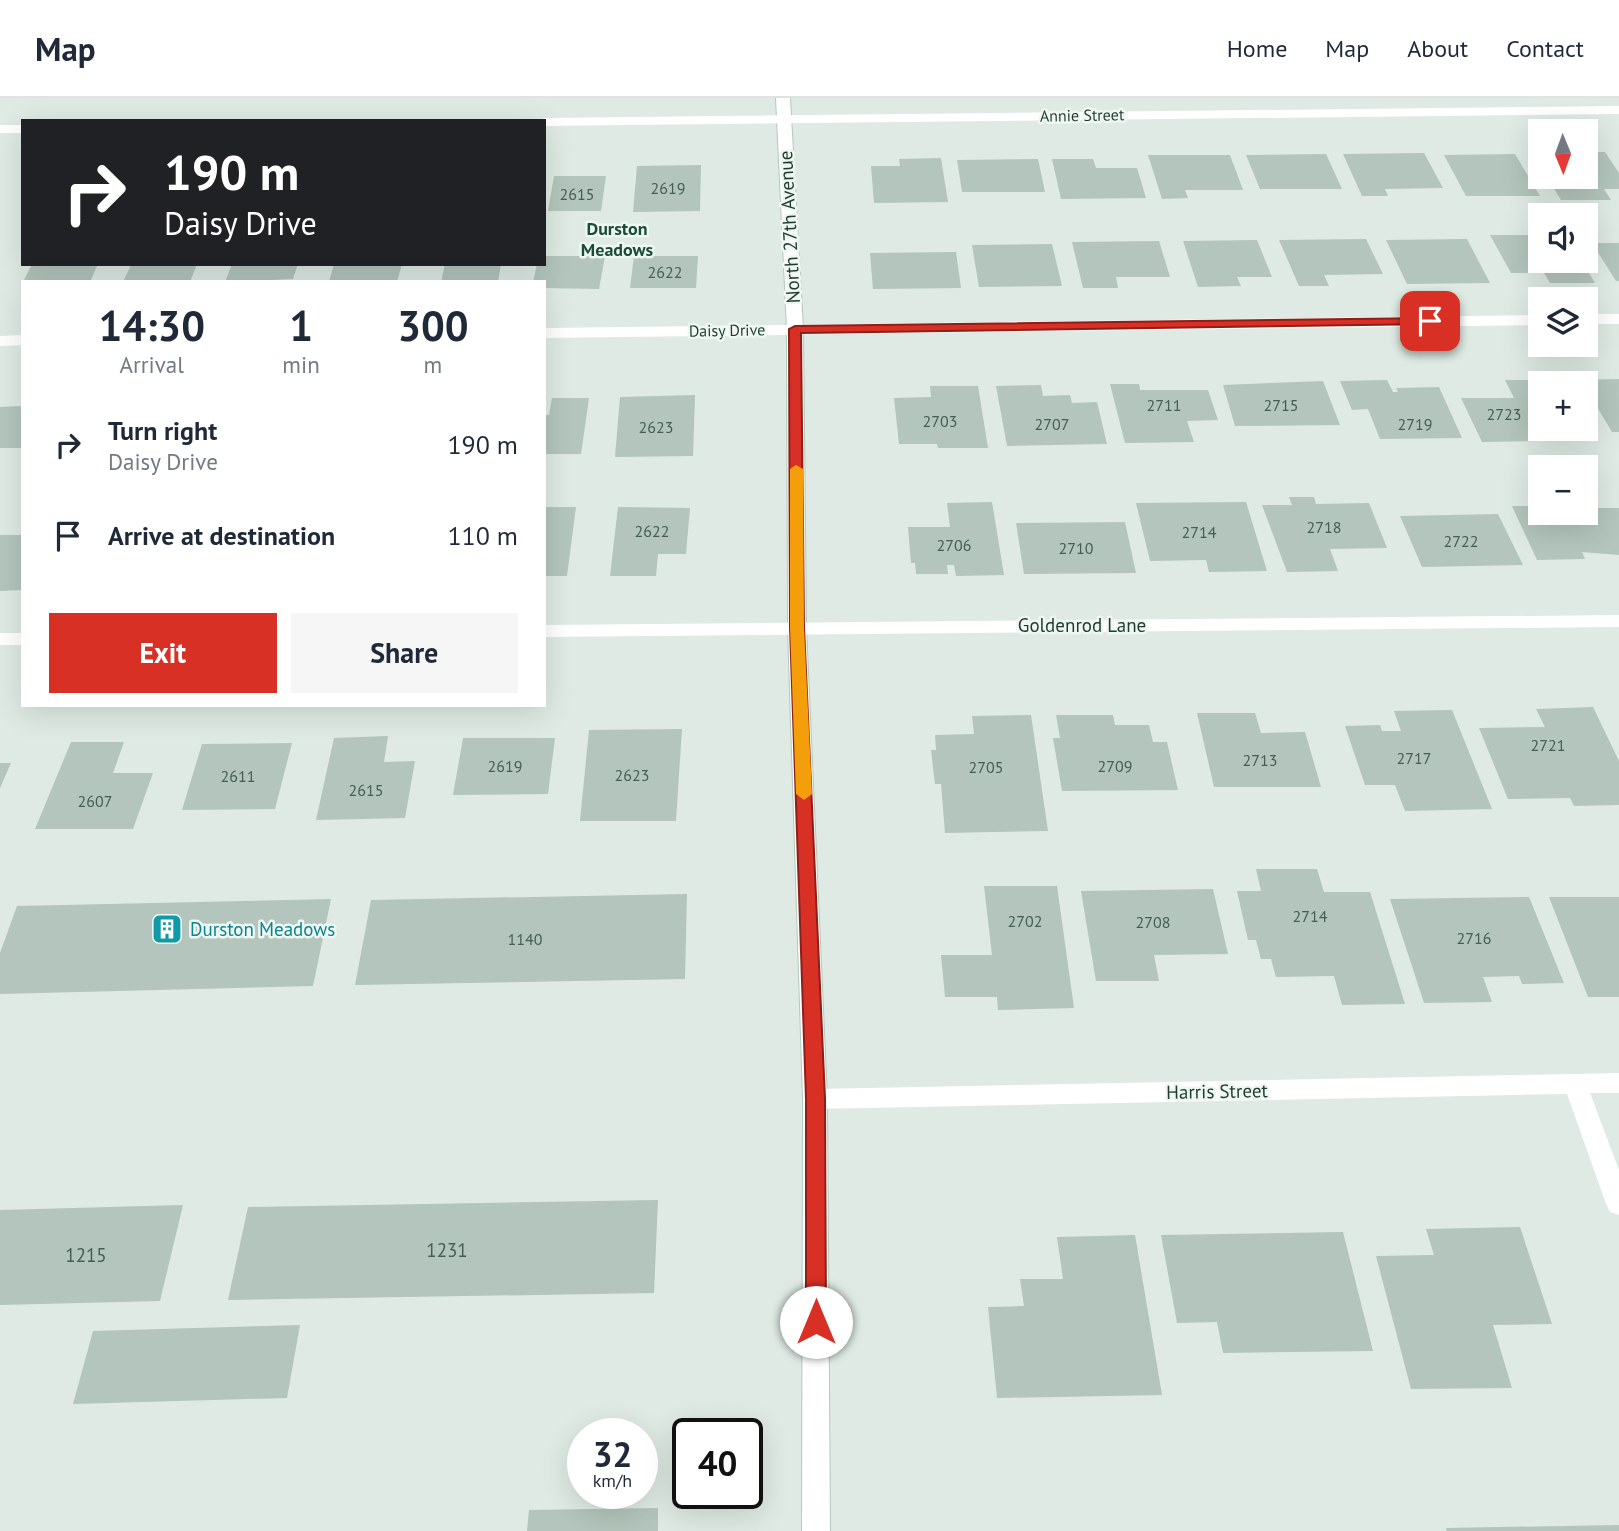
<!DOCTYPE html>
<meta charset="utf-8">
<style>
body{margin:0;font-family:"PT Sans",sans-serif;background:#f6f6f7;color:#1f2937;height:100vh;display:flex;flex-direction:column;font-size:26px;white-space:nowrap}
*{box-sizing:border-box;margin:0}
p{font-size:23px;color:#747a83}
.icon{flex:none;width:38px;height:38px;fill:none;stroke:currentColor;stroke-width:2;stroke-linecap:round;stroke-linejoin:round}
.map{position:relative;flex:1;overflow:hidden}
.sheet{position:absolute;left:21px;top:182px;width:525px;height:427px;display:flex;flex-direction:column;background:#fff;border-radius:0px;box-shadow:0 7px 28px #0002}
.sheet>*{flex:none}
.banner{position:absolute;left:21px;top:21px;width:525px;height:147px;border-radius:0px;box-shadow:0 7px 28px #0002;background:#202124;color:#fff;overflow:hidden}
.needle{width:46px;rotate:179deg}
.tools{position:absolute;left:1528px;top:21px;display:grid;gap:14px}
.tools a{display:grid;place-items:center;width:70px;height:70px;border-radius:0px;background:#fff;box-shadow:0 7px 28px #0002;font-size:35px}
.speed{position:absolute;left:567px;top:1320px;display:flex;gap:14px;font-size:35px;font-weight:700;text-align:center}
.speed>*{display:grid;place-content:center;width:91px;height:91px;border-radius:50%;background:#fff;box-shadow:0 7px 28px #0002;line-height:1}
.speed small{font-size:18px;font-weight:400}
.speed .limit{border:4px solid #111;border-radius:10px;background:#fff;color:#111}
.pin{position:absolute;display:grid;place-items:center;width:60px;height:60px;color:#fff;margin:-30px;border-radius:14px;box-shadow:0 4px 10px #0006}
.me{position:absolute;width:77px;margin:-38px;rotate:0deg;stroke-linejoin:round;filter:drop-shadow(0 0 5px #0008)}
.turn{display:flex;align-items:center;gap:24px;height:147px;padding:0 28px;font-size:32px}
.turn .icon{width:91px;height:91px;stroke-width:2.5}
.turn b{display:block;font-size:49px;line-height:60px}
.eta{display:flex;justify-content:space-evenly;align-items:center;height:119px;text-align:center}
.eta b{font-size:42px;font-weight:800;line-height:49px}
.button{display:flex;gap:14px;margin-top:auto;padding:14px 28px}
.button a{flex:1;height:80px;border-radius:0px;background:#d93025;color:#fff;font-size:28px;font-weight:800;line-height:80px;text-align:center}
.button a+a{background:#f6f6f7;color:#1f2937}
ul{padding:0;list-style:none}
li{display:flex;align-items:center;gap:21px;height:91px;padding:0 28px}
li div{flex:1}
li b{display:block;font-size:26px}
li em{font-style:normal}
header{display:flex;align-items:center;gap:42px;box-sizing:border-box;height:98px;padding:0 35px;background:#fff;border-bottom:2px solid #e0e1e3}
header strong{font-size:33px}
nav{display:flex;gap:38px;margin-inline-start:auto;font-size:24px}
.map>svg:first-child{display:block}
</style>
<header>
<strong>Map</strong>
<nav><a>Home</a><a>Map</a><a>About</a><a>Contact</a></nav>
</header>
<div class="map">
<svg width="1619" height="1433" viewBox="0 0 1619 1433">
<rect width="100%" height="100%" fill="#deeae3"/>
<!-- building -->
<g fill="#b3c5bc">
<path d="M 1586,54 L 1605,54 L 1619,75 L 1619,91 L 1604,91 L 1611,102 L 1561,102 L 1547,79 L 1586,79 Z"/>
<path d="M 1424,55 L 1443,90 L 1385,91 L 1388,98 L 1362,98 L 1343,56 Z"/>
<path d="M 1326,56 L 1342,91 L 1260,91 L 1246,57 Z"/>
<path d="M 1515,56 L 1540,98 L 1466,98 L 1444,57 Z"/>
<path d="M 1148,57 L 1230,57 L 1243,92 L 1185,92 L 1188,100 L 1162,101 Z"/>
<path d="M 941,60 L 948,104 L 874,105 L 871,68 L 900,68 L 899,61 Z"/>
<path d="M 1038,61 L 1045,94 L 962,94 L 957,62 Z"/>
<path d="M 1052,61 L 1093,61 L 1096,70 L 1137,70 L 1146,100 L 1061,101 Z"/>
<path d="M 701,67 L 700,113 L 633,114 L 637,68 Z"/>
<path d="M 554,78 L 606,78 L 601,113 L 548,113 Z"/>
<path d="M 1490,137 L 1540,137 L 1540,163 L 1582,163 L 1595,185 L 1550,185 L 1544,175 L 1511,175 Z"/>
<path d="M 1366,141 L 1383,176 L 1324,177 L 1329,188 L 1299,188 L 1279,142 Z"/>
<path d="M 1467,141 L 1490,185 L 1407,186 L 1386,142 Z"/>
<path d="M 1257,142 L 1272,179 L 1237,179 L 1241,188 L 1198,189 L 1183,143 Z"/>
<path d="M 1159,143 L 1170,179 L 1116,179 L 1118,190 L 1083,190 L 1072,144 Z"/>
<path d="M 1592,145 L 1619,145 L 1619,183 L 1616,183 Z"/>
<path d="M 1052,146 L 1062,188 L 979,189 L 972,147 Z"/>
<path d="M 956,154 L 961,190 L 873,191 L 870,155 Z"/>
<path d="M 544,158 L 605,158 L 599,191 L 544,190 L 544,184 L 533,184 L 537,166 L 544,166 Z"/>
<path d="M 634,158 L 698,158 L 696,190 L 630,190 Z"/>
<path d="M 32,166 L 98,166 L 90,184 L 23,184 Z"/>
<path d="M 197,166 L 190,184 L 123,184 L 131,167 Z"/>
<path d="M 232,166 L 298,166 L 293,181 L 225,184 Z"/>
<path d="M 334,166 L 402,166 L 397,184 L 329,184 Z"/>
<path d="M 445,166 L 501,166 L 498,184 L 441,184 Z"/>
<path d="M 1619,281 L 1619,334 L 1612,334 L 1597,309 L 1586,309 L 1586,285 L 1573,285 L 1571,282 Z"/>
<path d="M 1387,282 L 1393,294 L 1398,294 L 1396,290 L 1439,289 L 1462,340 L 1380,341 L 1368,311 L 1352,312 L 1340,283 Z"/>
<path d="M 1505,282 L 1551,282 L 1553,285 L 1540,285 L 1540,331 L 1579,331 L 1585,342 L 1482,344 L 1461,300 L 1514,300 Z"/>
<path d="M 1323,283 L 1340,327 L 1235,328 L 1223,287 Z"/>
<path d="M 1110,286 L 1139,286 L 1140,292 L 1208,292 L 1218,322 L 1187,323 L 1194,344 L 1125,345 Z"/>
<path d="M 1041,287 L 1043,298 L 1070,297 L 1072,305 L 1097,304 L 1107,346 L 1007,348 L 996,288 Z"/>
<path d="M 930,288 L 978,288 L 988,350 L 938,350 L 937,346 L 899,346 L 894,300 L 931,299 Z"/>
<path d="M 695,297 L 693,358 L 615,359 L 620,299 Z"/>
<path d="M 552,300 L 589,300 L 581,356 L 544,356 L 544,317 L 549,317 Z"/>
<path d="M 23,308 L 23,350 L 0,350 L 0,309 Z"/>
<path d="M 1289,399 L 1314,399 L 1316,406 L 1369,405 L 1387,450 L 1330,451 L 1338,473 L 1287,474 L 1262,407 L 1292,407 Z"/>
<path d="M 992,404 L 1004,477 L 956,478 L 954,467 L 947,467 L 948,476 L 916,476 L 915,465 L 911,465 L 908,429 L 950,429 L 947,405 Z"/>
<path d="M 1246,404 L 1267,473 L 1209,474 L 1206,462 L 1150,463 L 1136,405 Z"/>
<path d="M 1512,408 L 1540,408 L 1540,415 L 1586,415 L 1586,410 L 1619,410 L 1619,457 L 1582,454 L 1585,461 L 1537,462 Z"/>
<path d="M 544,409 L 576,409 L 567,478 L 544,478 Z"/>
<path d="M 618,409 L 690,410 L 686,456 L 658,456 L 656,478 L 610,478 Z"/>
<path d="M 1498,416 L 1523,467 L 1422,469 L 1400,418 Z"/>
<path d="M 1125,424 L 1136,475 L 1024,476 L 1016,425 Z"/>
<path d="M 0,437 L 23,437 L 23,492 L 0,493 Z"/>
<path d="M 1593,609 L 1619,663 L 1619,707 L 1574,708 L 1570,700 L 1508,701 L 1479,630 L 1545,629 L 1536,611 Z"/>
<path d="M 1452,612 L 1492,711 L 1405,713 L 1395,687 L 1365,687 L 1345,628 L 1380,627 L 1382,633 L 1401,633 L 1394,613 Z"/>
<path d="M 1197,615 L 1255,615 L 1261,635 L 1305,634 L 1321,689 L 1214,689 Z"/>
<path d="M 1031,617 L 1048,733 L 945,735 L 941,686 L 935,686 L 931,652 L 936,652 L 935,637 L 974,636 L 972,618 Z"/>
<path d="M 1056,617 L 1113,617 L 1115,627 L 1149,627 L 1153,644 L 1167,644 L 1178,692 L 1062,693 L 1053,640 L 1060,640 Z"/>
<path d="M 682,631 L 676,723 L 580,723 L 589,632 Z"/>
<path d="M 388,638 L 384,664 L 415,663 L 405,720 L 316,722 L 334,640 Z"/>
<path d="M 463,640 L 555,640 L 548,696 L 453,697 Z"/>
<path d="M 71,644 L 124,644 L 113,675 L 153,675 L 133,731 L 35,731 Z"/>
<path d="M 292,645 L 275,711 L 182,712 L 202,646 Z"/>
<path d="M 0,665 L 11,665 L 0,690 Z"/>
<path d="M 1256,771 L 1317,771 L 1324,794 L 1370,794 L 1405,906 L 1342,907 L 1334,878 L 1276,879 L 1271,861 L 1261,861 L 1256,842 L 1248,842 L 1237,793 L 1261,793 Z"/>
<path d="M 984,788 L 1057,788 L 1074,910 L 998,912 L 997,899 L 945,899 L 941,857 L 992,857 Z"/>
<path d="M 1213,791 L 1228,856 L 1154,857 L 1159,883 L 1096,883 L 1081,793 Z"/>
<path d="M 687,796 L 685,881 L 355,887 L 371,802 Z"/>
<path d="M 1529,799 L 1564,885 L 1522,886 L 1519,878 L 1483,879 L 1492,904 L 1424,905 L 1390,801 Z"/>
<path d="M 1549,799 L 1619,799 L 1619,899 L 1588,899 Z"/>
<path d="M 331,801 L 313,888 L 0,896 L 0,855 L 17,808 Z"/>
<path d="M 658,1102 L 654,1195 L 228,1202 L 248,1109 Z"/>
<path d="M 183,1107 L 160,1203 L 0,1207 L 0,1112 Z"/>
<path d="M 1520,1129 L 1552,1226 L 1493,1227 L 1512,1290 L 1411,1291 L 1376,1158 L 1434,1157 L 1426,1131 Z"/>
<path d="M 1343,1134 L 1373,1253 L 1223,1255 L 1217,1224 L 1177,1225 L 1161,1137 Z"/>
<path d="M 1135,1137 L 1162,1297 L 997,1300 L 988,1209 L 1024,1208 L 1020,1181 L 1063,1181 L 1057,1139 Z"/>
<path d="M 300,1227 L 287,1300 L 73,1306 L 93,1233 Z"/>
<path d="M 658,1410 L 658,1433 L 527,1433 L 529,1412 Z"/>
<path d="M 1619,1427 L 1619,1433 L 1447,1433 L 1446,1430 Z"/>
</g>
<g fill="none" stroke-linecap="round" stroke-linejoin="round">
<!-- secondary casing -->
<g stroke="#b1cbbd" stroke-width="2">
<path id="secondary" d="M 776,0 L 790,0 L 803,231 L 806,529 L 827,1001 L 830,1433 L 802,1433 L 803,1001 L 788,529 L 787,231 Z"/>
</g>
<!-- street -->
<g fill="#fff" fill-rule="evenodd">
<path d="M 1619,8 L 1619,16 L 544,28 L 544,23 L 538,23 L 544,20 Z"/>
<rect x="0" y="27" width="23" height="8"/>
<rect x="1586" y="216" width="33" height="10"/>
<path d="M 1540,217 L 1540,227 L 544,240 L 544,230 Z"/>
<path d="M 23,237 L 23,247 L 0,248 L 0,238 Z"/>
<path d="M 1619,517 L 1619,529 L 544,539 L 544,527 Z"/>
<rect x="0" y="535" width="23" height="12"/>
<path d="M 1619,975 L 1619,995 L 1590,995 L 1619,1072 L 1619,1117 L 1610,1114 L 1606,1106 L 1567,996 L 815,1011 L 806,1008 L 803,1001 L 806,994 L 815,991 Z"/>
</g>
<!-- secondary -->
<use href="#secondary" fill="#fff" fill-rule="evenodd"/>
</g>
<!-- route -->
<path fill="#d93025" stroke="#8d1f18" stroke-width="2" d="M 1430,220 L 1434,221 L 1434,226 L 801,235 L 804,529 L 825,1001 L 826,1224 L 823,1231 L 816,1233 L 809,1231 L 806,1224 L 806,1001 L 790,529 L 789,231 L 795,228 Z"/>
<!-- slow -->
<path fill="#f59e0b" d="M 796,367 L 803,371 L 804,529 L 812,696 L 804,702 L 796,696 L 790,529 L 790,371 Z"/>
<!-- icons -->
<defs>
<g id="building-square" transform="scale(1.575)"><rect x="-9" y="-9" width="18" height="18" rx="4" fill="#0f9aa8" stroke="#eff7f2"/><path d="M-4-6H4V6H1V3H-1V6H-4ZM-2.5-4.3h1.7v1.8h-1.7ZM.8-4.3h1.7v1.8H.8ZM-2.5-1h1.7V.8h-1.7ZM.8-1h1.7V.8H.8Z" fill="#fff"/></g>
</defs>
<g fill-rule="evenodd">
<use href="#building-square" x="167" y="831"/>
</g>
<g text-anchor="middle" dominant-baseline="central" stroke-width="5" stroke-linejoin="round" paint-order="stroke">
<!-- far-street labels -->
<g font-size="16" fill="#1f3b2f" stroke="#eff7f2">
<text transform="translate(1082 17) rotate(-1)">Annie Street</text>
<text transform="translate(727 232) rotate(-1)">Daisy Drive</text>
</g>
<!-- number labels -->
<g font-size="16" fill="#445e52">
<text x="668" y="90">2619</text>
<text x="577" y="96">2615</text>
<text x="665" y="174">2622</text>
<text x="1164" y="307">2711</text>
<text x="1281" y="307">2715</text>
<text x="1504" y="316">2723</text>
<text x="940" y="323">2703</text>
<text x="1052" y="326">2707</text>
<text x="1415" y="326">2719</text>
<text x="656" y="329">2623</text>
<text x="1324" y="429">2718</text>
<text x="652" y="433">2622</text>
<text x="1199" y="434">2714</text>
<text x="1461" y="443">2722</text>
<text x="954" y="447">2706</text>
<text x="1076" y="450">2710</text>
<text x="1548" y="647">2721</text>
<text x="1414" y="660">2717</text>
<text x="1260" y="662">2713</text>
<text x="505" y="668">2619</text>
<text x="1115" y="668">2709</text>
<text x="986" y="669">2705</text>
<text x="632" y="677">2623</text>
<text x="238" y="678">2611</text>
<text x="366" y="692">2615</text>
<text x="95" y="703">2607</text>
<text x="1310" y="818">2714</text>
<text x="1025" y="823">2702</text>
<text x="1153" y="824">2708</text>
<text x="1474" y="840">2716</text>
<text x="525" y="841">1140</text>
</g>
<!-- far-neighbourhood labels -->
<g font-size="18" font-weight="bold" fill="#1a4d39" stroke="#eff7f2">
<text x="617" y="130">Durston<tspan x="617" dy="21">Meadows</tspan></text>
</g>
<!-- street labels -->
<g font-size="19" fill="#1f3b2f" stroke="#eff7f2">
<text transform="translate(789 129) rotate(-93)">North 27th Avenue</text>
<text x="1082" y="527">Goldenrod Lane</text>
<text transform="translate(1217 993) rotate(-1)">Harris Street</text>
</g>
<!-- culture labels -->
<g font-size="19" fill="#0d838f" stroke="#eff7f2" text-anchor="start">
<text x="190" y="831">Durston Meadows</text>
</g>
<!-- near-number labels -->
<g font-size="19" fill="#445e52">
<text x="447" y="1152">1231</text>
<text x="86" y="1157">1215</text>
</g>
</g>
</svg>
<div class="tools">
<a><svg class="needle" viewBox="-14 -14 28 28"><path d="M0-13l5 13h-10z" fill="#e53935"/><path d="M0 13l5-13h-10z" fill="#747a83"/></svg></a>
<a><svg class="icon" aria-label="sound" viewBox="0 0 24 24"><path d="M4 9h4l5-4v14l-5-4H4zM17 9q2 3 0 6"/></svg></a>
<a><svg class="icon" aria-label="layers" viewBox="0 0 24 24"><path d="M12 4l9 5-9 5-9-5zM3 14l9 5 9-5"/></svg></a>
<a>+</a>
<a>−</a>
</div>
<div class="speed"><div>32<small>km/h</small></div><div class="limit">40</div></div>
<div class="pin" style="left:1430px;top:223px;background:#d93025"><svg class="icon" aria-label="arrive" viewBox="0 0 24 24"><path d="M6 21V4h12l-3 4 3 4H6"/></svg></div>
<svg class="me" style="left:816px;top:1224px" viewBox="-20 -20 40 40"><circle r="19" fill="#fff"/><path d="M0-13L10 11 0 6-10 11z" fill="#d93025"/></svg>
<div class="banner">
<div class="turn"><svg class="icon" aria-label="right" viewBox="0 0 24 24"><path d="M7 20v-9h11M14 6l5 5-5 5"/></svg><div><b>190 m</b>Daisy Drive</div></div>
</div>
<section class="sheet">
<div class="eta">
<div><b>14:30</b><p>Arrival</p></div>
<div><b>1</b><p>min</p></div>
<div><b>300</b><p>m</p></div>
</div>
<ul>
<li><svg class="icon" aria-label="right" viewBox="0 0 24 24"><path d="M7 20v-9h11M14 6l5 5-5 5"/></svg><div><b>Turn right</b><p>Daisy Drive</p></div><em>190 m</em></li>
<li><svg class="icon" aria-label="arrive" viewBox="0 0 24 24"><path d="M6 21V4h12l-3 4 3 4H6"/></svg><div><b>Arrive at destination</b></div><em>110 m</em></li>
</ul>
<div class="button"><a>Exit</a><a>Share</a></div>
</section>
</div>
